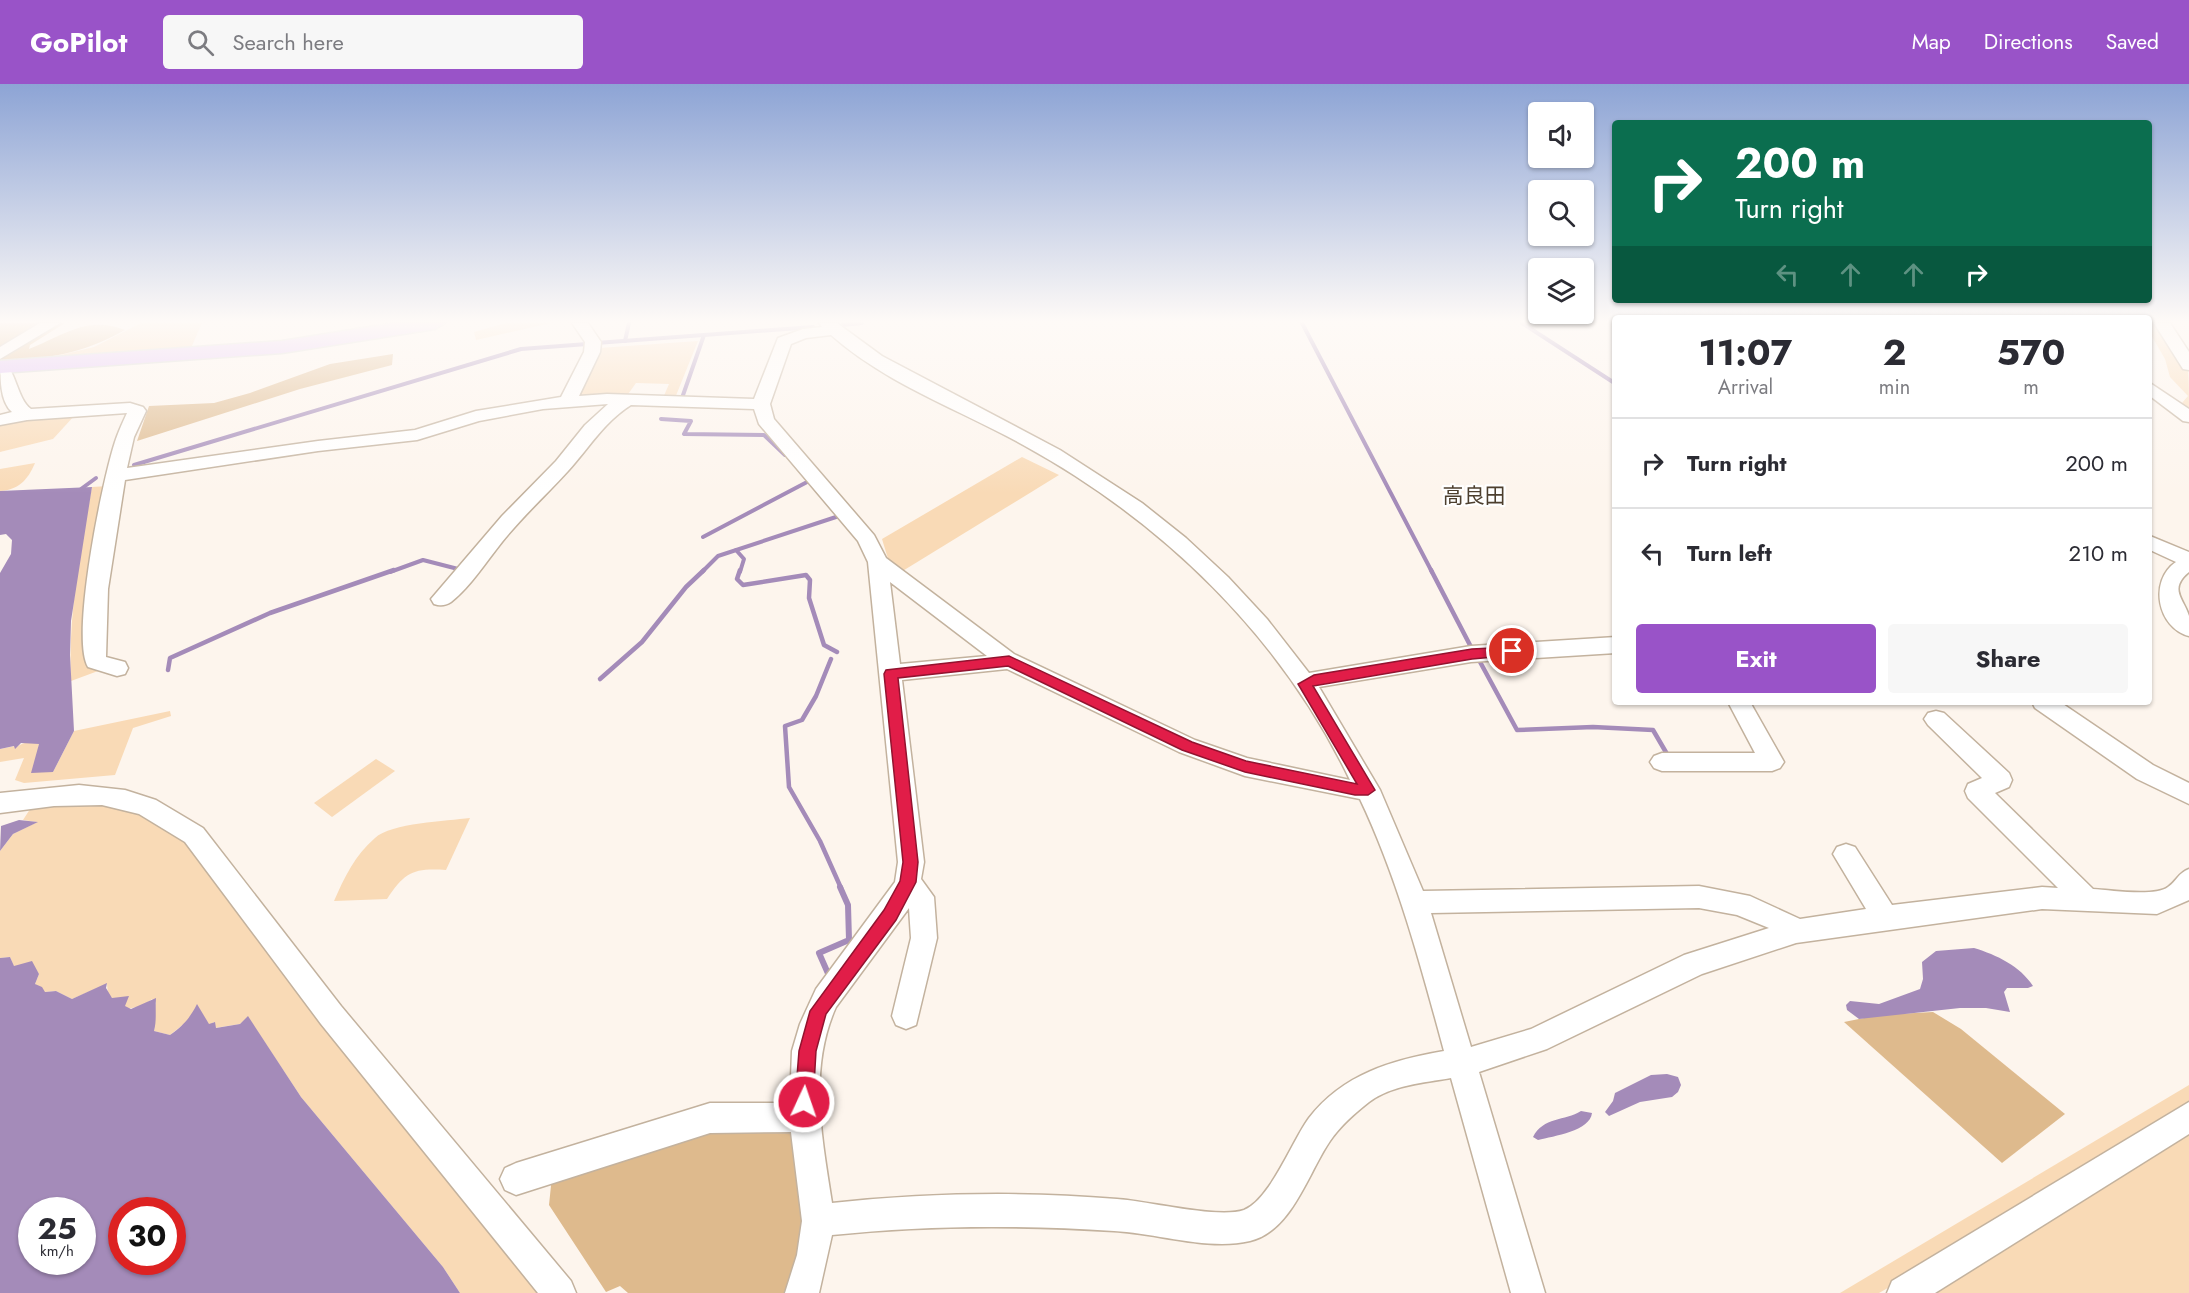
<!DOCTYPE html>
<meta charset="utf-8">
<style>
body{margin:0;font-family:Jost,"Noto Sans JP",sans-serif;background:#f7f7f7;color:#2b2b33;height:100vh;display:flex;flex-direction:column;font-size:22px;white-space:nowrap}
*{box-sizing:border-box;margin:0}
p{font-size:20px;color:#7c7c81}
.icon{flex:none;width:33px;height:33px;fill:none;stroke:currentColor;stroke-width:2;stroke-linecap:round;stroke-linejoin:round}
.map{position:relative;flex:1;overflow:hidden}
.sheet{position:absolute;left:1612px;top:231px;width:540px;height:390px;display:flex;flex-direction:column;background:#fff;border-radius:6px;box-shadow:0 2px 4px #0004}
.sheet>*{flex:none}
.hud{position:absolute;left:1612px;top:36px;width:540px;height:183px;border-radius:6px;box-shadow:0 2px 4px #0004;background:#0b6e4f;color:#fff;overflow:hidden}
.controls{position:absolute;left:1528px;top:18px;display:grid;gap:12px}
.controls a{display:grid;place-items:center;width:66px;height:66px;border-radius:6px;background:#fff;box-shadow:0 2px 4px #0004;font-size:30px}
.speed{position:absolute;left:18px;top:1113px;display:flex;gap:12px;font-size:30px;font-weight:700;text-align:center}
.speed>*{display:grid;place-content:center;width:78px;height:78px;border-radius:50%;background:#fff;box-shadow:0 2px 4px #0004;line-height:1}
.speed small{font-size:15px;font-weight:400}
.speed .limit{border:9px solid #d22;background:#fff;color:#111}
.pin{position:absolute;display:grid;place-items:center;width:51px;height:51px;color:#fff;margin:-26px;border:3px solid #fff;border-radius:50%;box-shadow:0 2px 6px #0007}
.me{position:absolute;width:66px;margin:-33px;rotate:3deg;stroke-linejoin:round;filter:drop-shadow(0 0 4px #0008)}
.turn{display:flex;align-items:center;gap:21px;height:126px;padding:0 24px;font-size:27px}
.turn .icon{width:78px;height:78px;stroke-width:2.5}
.turn b{display:block;font-size:42px;line-height:51px}
.lanes{display:flex;align-items:center;height:57px;padding:0 24px;background:#0003;justify-content:center;gap:30px;direction:ltr}
.lanes .off{opacity:.35}
.eta{display:flex;justify-content:space-evenly;align-items:center;height:102px;text-align:center}
.eta b{font-size:36px;font-weight:700;line-height:42px}
.cta{display:flex;gap:12px;margin-top:auto;padding:12px 24px}
.cta a{flex:1;height:69px;border-radius:6px;background:#9953c8;color:#fff;font-size:24px;font-weight:700;line-height:69px;text-align:center}
.cta a+a{background:#f7f7f7;color:#2b2b33}
ul{padding:0;list-style:none}
li{display:flex;align-items:center;gap:18px;height:90px;padding:0 24px;border-top:2px solid #e1e1e2}
li div{flex:1}
li b{display:block;font-size:22px}
li em{font-style:normal}
header{display:flex;align-items:center;gap:36px;box-sizing:border-box;height:84px;padding:0 30px;background:#9953c8;color:#fff}
header strong{font-size:28px}
nav{display:flex;gap:33px;margin-inline-start:auto;font-size:21px}
.search{width:420px;height:54px;background:#f7f7f7;display:flex;align-items:center;gap:15px;box-sizing:border-box;padding:0 21px;border-radius:6px;color:#7c7c81;font-size:22px}
.map>svg:first-child{display:block}
</style>
<header>
<strong>GoPilot</strong>
<div class="search"><svg class="icon" aria-label="search" viewBox="0 0 24 24"><circle cx="10" cy="10" r="6"/><path d="M15 15l6 6"/></svg>Search here</div>
<nav><a>Map</a><a>Directions</a><a>Saved</a></nav>
</header>
<div class="map">
<svg width="2189" height="1209" viewBox="0 0 2189 1209">
<rect width="100%" height="100%" fill="#fdf5ed"/>
<!-- green -->
<g fill="#f9dab6">
<path d="M 141,239 L 202,239 L 191,264 L 48,274 L 94,263 Z"/>
<path d="M 506,239 L 551,239 L 476,256 L 474,248 Z"/>
<path d="M 2150,239 L 2155,239 C 2164,257 2180,269 2188,287 C 2189,297 2189,315 2189,326 L 2182,319 L 2188,312 L 2170,293 L 2165,275 L 2150,249 Z"/>
<path d="M 698,257 L 675,314 L 663,314 L 669,300 L 636,299 L 626,313 L 575,313 L 599,264 Z"/>
<path d="M 75,331 L 53,355 L 0,368 L 0,339 Z"/>
<path d="M 1022,373 L 1059,391 L 901,488 L 889,478 L 882,455 Z"/>
<path d="M 35,379 C 28,396 18,406 0,407 L 0,385 Z"/>
<path d="M 108,402 L 88,529 L 86,577 L 98,587 L 71,597 C 68,531 80,467 92,403 Z"/>
<path d="M 170,627 L 171,632 L 133,644 L 115,691 L 24,699 L 15,696 L 24,674 L 0,678 L 0,665 L 15,662 L 15,664 C 23,658 30,657 39,660 L 37,674 L 53,688 L 74,647 Z"/>
<path d="M 376,675 L 395,687 L 332,733 L 314,719 Z"/>
<path d="M 74,715 L 154,731 L 181,752 L 541,1209 L 460,1209 L 443,1183 L 301,1013 L 248,933 L 240,940 L 215,944 L 214,938 L 209,941 L 197,921 L 190,935 L 170,951 L 154,947 C 156,937 152,928 156,919 L 152,915 L 143,922 L 126,925 L 120,914 L 112,914 L 108,911 L 107,900 L 72,915 L 56,907 L 44,908 L 35,900 L 39,890 L 34,883 L 14,883 L 10,873 L 0,874 L 0,767 L 13,750 L 37,738 L 23,736 L 34,719 Z"/>
<path d="M 470,734 L 446,786 C 413,784 405,788 387,815 L 334,817 C 344,794 355,771 375,754 C 391,739 447,737 470,734 Z"/>
<path d="M 2189,1001 L 2189,1022 L 1886,1205 L 1879,1209 L 1840,1209 Z"/>
<path d="M 2189,1042 L 2189,1209 L 1919,1209 Z"/>
</g>
<!-- forest -->
<g fill="#deba8d">
<path d="M 0,239 L 41,239 L 0,264 Z"/>
<path d="M 58,239 L 65,239 L 30,261 L 29,265 C 64,251 88,231 125,246 C 79,271 51,274 0,277 L 7,268 Z"/>
<path d="M 393,270 L 392,281 L 300,305 L 137,357 L 149,322 L 214,319 L 250,309 L 330,280 Z"/>
<path d="M 1933,928 L 1961,945 L 2065,1030 L 2002,1079 L 1844,938 L 1879,931 Z"/>
<path d="M 796,1040 L 804,1143 L 786,1209 L 628,1209 L 620,1202 L 606,1208 L 549,1121 L 552,1092 L 697,1049 Z"/>
</g>
<!-- water -->
<g fill="#a48bb9" fill-rule="evenodd">
<path d="M 92,403 L 71,537 L 70,571 L 74,647 L 53,688 L 31,689 L 39,660 L 21,659 L 15,665 L 14,662 L 0,665 L 0,489 L 11,470 L 12,456 L 6,450 L 0,451 L 0,407 Z"/>
<path d="M 19,736 L 38,738 L 13,750 L 0,767 L 1,742 Z"/>
<path d="M 1974,864 C 1997,871 2020,882 2033,902 L 2028,904 L 2007,904 L 2004,908 L 2010,928 L 1986,924 L 1960,924 L 1859,935 L 1847,926 L 1846,921 L 1850,917 L 1879,920 L 1920,905 L 1923,895 L 1922,878 L 1936,867 Z"/>
<path d="M 10,873 L 14,882 L 32,877 L 39,890 L 35,900 L 42,903 L 45,908 L 56,907 L 72,915 L 107,899 L 106,904 L 112,914 L 129,912 L 125,922 L 131,925 L 156,914 C 155,925 157,936 154,947 L 170,951 C 183,942 190,934 197,920 L 209,940 L 215,938 L 216,944 L 240,940 L 248,932 L 301,1013 L 443,1183 L 460,1209 L 0,1209 L 0,874 ZM 82,1126 L 82,1178 L 32,1178 L 32,1126 ZM 172,1126 L 172,1178 L 122,1178 L 122,1126 Z"/>
<path d="M 1667,990 L 1678,993 L 1681,1001 L 1678,1008 L 1672,1013 L 1640,1018 L 1609,1032 L 1605,1028 L 1613,1017 L 1615,1009 L 1651,991 Z"/>
<path d="M 1581,1027 L 1592,1029 C 1590,1047 1554,1052 1538,1056 L 1533,1053 C 1543,1033 1565,1037 1581,1027 Z"/>
</g>
<g fill="none" stroke-linecap="round" stroke-linejoin="round">
<!-- stream-far2 -->
<g stroke="#a48bb9" stroke-width="4">
<path d="M 1302,239 L 1432,488"/>
<path d="M 1522,239 L 1616,300"/>
<path d="M 842,241 L 862,239"/>
<path d="M 625,257 L 629,239"/>
<path d="M 596,259 L 813,243"/>
<path d="M 685,314 L 682,314 L 704,251"/>
<path d="M 661,335 L 691,337 L 684,350 L 764,351 L 785,371"/>
<path d="M 134,381 L 521,265 L 587,260"/>
<path d="M 81,405 L 96,394"/>
<path d="M 703,453 L 809,397 L 807,395"/>
<path d="M 736,466 L 744,475 L 740,488"/>
<path d="M 390,488 L 423,476 L 462,486"/>
<path d="M 702,488 L 718,472 L 839,432"/>
</g>
<!-- stream-far1 -->
<g stroke="#a48bb9" stroke-width="4.5">
<path d="M 740,486 L 737,495 L 743,501 L 806,491 L 810,496 L 809,514 L 824,561 L 837,568"/>
<path d="M 1431,486 L 1471,563"/>
<path d="M 831,575 L 816,612 L 802,636 L 785,642 L 789,703 L 820,757 L 841,804"/>
<path d="M 1479,576 L 1517,646 L 1593,643 L 1653,646 L 1667,670"/>
<path d="M 168,586 L 170,574 L 270,529 L 394,486"/>
<path d="M 600,595 L 642,558 L 686,503 L 704,486"/>
</g>
<!-- stream -->
<path stroke="#a48bb9" stroke-width="6" d="M 830,894 L 819,869 L 849,856 L 848,821 L 840,803"/>
<!-- minor casing -->
<g stroke="#c3b29e" stroke-width="3">
<g id="minor">
<path d="M 40,239 L 60,239 L 0,275 L 0,263 Z"/>
<path d="M 572,239 L 588,239 L 601,258 L 600,268 L 579,312 L 607,310 L 754,315 L 778,254 L 803,245 L 822,243 L 819,239 L 837,239 L 882,272 L 1060,366 L 1142,419 L 1186,454 L 1228,493 L 1267,535 L 1309,589 L 1471,562 L 1616,553 L 1616,569 L 1471,578 L 1319,603 L 1380,706 L 1423,807 L 1699,802 L 1750,812 L 1800,835 L 1866,825 L 1833,770 L 1837,763 L 1846,760 L 1855,763 L 1892,821 L 2042,803 L 2058,804 L 1968,714 L 1965,707 L 1968,700 L 1982,694 L 1928,641 L 1924,635 L 1928,629 L 1936,627 L 1944,629 L 2009,689 L 2012,696 L 2009,703 L 1995,709 L 2093,805 C 2110,806 2155,813 2168,803 C 2177,797 2178,789 2189,785 L 2189,816 L 2157,830 L 2042,825 L 1796,859 L 1702,890 L 1547,965 L 1479,988 L 1545,1209 L 1511,1209 L 1451,994 C 1423,999 1392,1001 1369,1018 C 1355,1029 1340,1042 1330,1057 C 1308,1089 1292,1147 1250,1157 C 1209,1167 1156,1149 1114,1147 C 1019,1141 927,1141 832,1151 L 819,1209 L 785,1209 L 797,1171 L 802,1137 L 791,1048 L 710,1049 L 516,1111 L 505,1106 L 500,1095 L 505,1084 L 516,1079 L 710,1019 L 790,1019 L 792,967 L 800,940 L 816,905 L 895,798 L 898,778 L 868,478 L 858,457 L 759,340 L 754,325 L 631,321 C 604,338 589,364 568,387 C 546,411 522,433 502,458 C 486,478 471,502 451,518 C 445,522 440,522 434,520 L 431,515 L 502,432 L 556,377 L 585,341 L 608,320 L 543,325 L 479,337 L 417,356 L 318,367 L 125,396 L 108,505 L 106,573 L 125,578 L 128,584 L 125,590 L 117,592 L 88,583 C 70,553 103,392 116,355 C 119,346 123,338 127,329 L 27,336 L 0,341 L 0,331 L 12,328 C 0,318 0,293 1,278 C 16,282 16,314 31,325 L 130,319 L 143,323 L 146,327 L 134,353 L 127,384 L 318,357 L 415,346 L 476,327 L 561,313 L 584,268 L 585,258 ZM 831,251 C 886,300 961,326 1025,362 C 1163,438 1281,552 1350,696 L 1247,674 L 1195,656 L 1014,570 L 886,474 L 874,451 L 774,335 L 770,320 L 791,260 L 806,254 ZM 890,498 L 987,572 L 900,580 ZM 1007,585 L 1179,668 L 1245,692 L 1360,715 C 1398,795 1421,882 1444,967 C 1392,976 1343,990 1309,1034 C 1292,1057 1270,1116 1244,1126 C 1218,1135 1148,1117 1117,1115 C 1022,1107 926,1109 832,1119 C 822,1054 808,985 836,923 L 909,824 L 911,854 L 892,932 L 896,941 L 906,945 L 916,941 L 937,854 L 934,813 L 921,795 L 924,778 L 902,596 ZM 1699,824 L 1737,831 L 1769,844 L 1684,871 L 1531,945 L 1471,963 L 1431,829 Z"/>
<path d="M 2154,239 L 2170,239 L 2189,268 L 2189,286 L 2183,285 Z"/>
<path d="M 2150,299 L 2189,325 L 2189,338 L 2183,337 L 2150,312 Z"/>
<path d="M 2150,452 L 2189,468 L 2189,488 C 2168,505 2184,515 2189,532 C 2189,538 2189,546 2189,552 C 2158,544 2148,497 2176,478 L 2150,466 Z"/>
<path d="M 1728,618 L 1750,618 L 1784,678 L 1780,684 L 1772,687 L 1662,687 L 1654,684 L 1650,678 L 1654,672 L 1662,669 L 1755,669 Z"/>
<path d="M 2032,618 L 2060,618 L 2153,681 L 2189,699 L 2189,720 L 2137,695 L 2035,624 Z"/>
<path d="M 79,701 L 125,706 L 156,716 L 203,744 L 341,922 L 571,1197 L 576,1209 L 538,1209 L 321,940 L 185,758 L 139,730 L 102,721 L 54,722 L 0,729 L 0,709 Z"/>
<path d="M 2189,1018 L 2189,1050 L 1935,1209 L 1887,1209 L 1892,1197 Z"/>
</g>
</g>
<!-- major casing -->
<g stroke="#d4d3d2" stroke-width="3">
<path id="major" d="M 394,239 L 445,239 L 435,245 L 282,269 L 0,289 L 0,277 L 282,257 Z"/>
</g>
<!-- minor -->
<use href="#minor" fill="#fff" fill-rule="evenodd"/>
<!-- major -->
<use href="#major" fill="#dfbdf8" fill-rule="evenodd"/>
</g>
<!-- sky -->
<linearGradient id="sky" x2="0" y2="1"><stop stop-color="#8da4d5"/><stop offset="0.58" stop-color="#fefaf7"/><stop offset="1" stop-color="#fefaf7" stop-opacity="0"/></linearGradient>
<rect width="2189" height="409" fill="url(#sky)"/>
<!-- route -->
<path fill="#e11d48" stroke="#92132f" stroke-width="1.5" d="M 1512,563 L 1518,567 L 1516,571 L 1472,575 L 1313,602 L 1375,706 L 1368,711 L 1355,711 L 1245,688 L 1182,666 L 1008,582 L 898,594 L 918,778 L 916,798 L 896,836 L 826,930 L 816,967 L 813,1018 L 811,1025 L 804,1027 L 798,1025 L 795,1018 L 799,967 L 810,927 L 884,826 L 900,797 L 903,778 L 884,590 L 886,586 L 1009,572 L 1192,658 L 1246,677 L 1357,700 L 1298,600 L 1314,591 L 1472,565 Z"/>
<g text-anchor="middle" dominant-baseline="central" stroke-width="4.5" stroke-linejoin="round" paint-order="stroke">
<!-- quarter labels -->
<g font-size="21" fill="#4d3f2e" stroke="#fff">
<text x="1474" y="412">高良田</text>
</g>
</g>
</svg>
<div class="controls">
<a><svg class="icon" aria-label="sound" viewBox="0 0 24 24"><path d="M4 9h4l5-4v14l-5-4H4zM17 9q2 3 0 6"/></svg></a>
<a><svg class="icon" aria-label="search" viewBox="0 0 24 24"><circle cx="10" cy="10" r="6"/><path d="M15 15l6 6"/></svg></a>
<a><svg class="icon" aria-label="layers" viewBox="0 0 24 24"><path d="M12 4l9 5-9 5-9-5zM3 14l9 5 9-5"/></svg></a>
</div>
<div class="speed"><div>25<small>km/h</small></div><div class="limit">30</div></div>
<div class="pin" style="left:1512px;top:567px;background:#d93025"><svg class="icon" aria-label="arrive" viewBox="0 0 24 24"><path d="M6 21V4h12l-3 4 3 4H6"/></svg></div>
<svg class="me" style="left:804px;top:1018px" viewBox="-20 -20 40 40"><circle r="17" fill="#e11d48" stroke="#fff" stroke-width="3"/><path d="M0-11L8 9 0 5-8 9z" fill="#fff"/></svg>
<div class="hud">
<div class="turn"><svg class="icon" aria-label="right" viewBox="0 0 24 24"><path d="M7 20v-9h11M14 6l5 5-5 5"/></svg><div><b>200 m</b>Turn right</div></div>
<div class="lanes"><svg class="icon off" aria-label="left" viewBox="0 0 24 24"><path d="M17 20v-9H6M10 6l-5 5 5 5"/></svg><svg class="icon off" aria-label="ahead" viewBox="0 0 24 24"><path d="M12 20V5M6 11l6-6 6 6"/></svg><svg class="icon off" aria-label="ahead" viewBox="0 0 24 24"><path d="M12 20V5M6 11l6-6 6 6"/></svg><svg class="icon" aria-label="right" viewBox="0 0 24 24"><path d="M7 20v-9h11M14 6l5 5-5 5"/></svg></div>
</div>
<section class="sheet">
<div class="eta">
<div><b>11:07</b><p>Arrival</p></div>
<div><b>2</b><p>min</p></div>
<div><b>570</b><p>m</p></div>
</div>
<ul>
<li><svg class="icon" aria-label="right" viewBox="0 0 24 24"><path d="M7 20v-9h11M14 6l5 5-5 5"/></svg><div><b>Turn right</b></div><em>200 m</em></li>
<li><svg class="icon" aria-label="left" viewBox="0 0 24 24"><path d="M17 20v-9H6M10 6l-5 5 5 5"/></svg><div><b>Turn left</b></div><em>210 m</em></li>
</ul>
<div class="cta"><a>Exit</a><a>Share</a></div>
</section>
</div>
